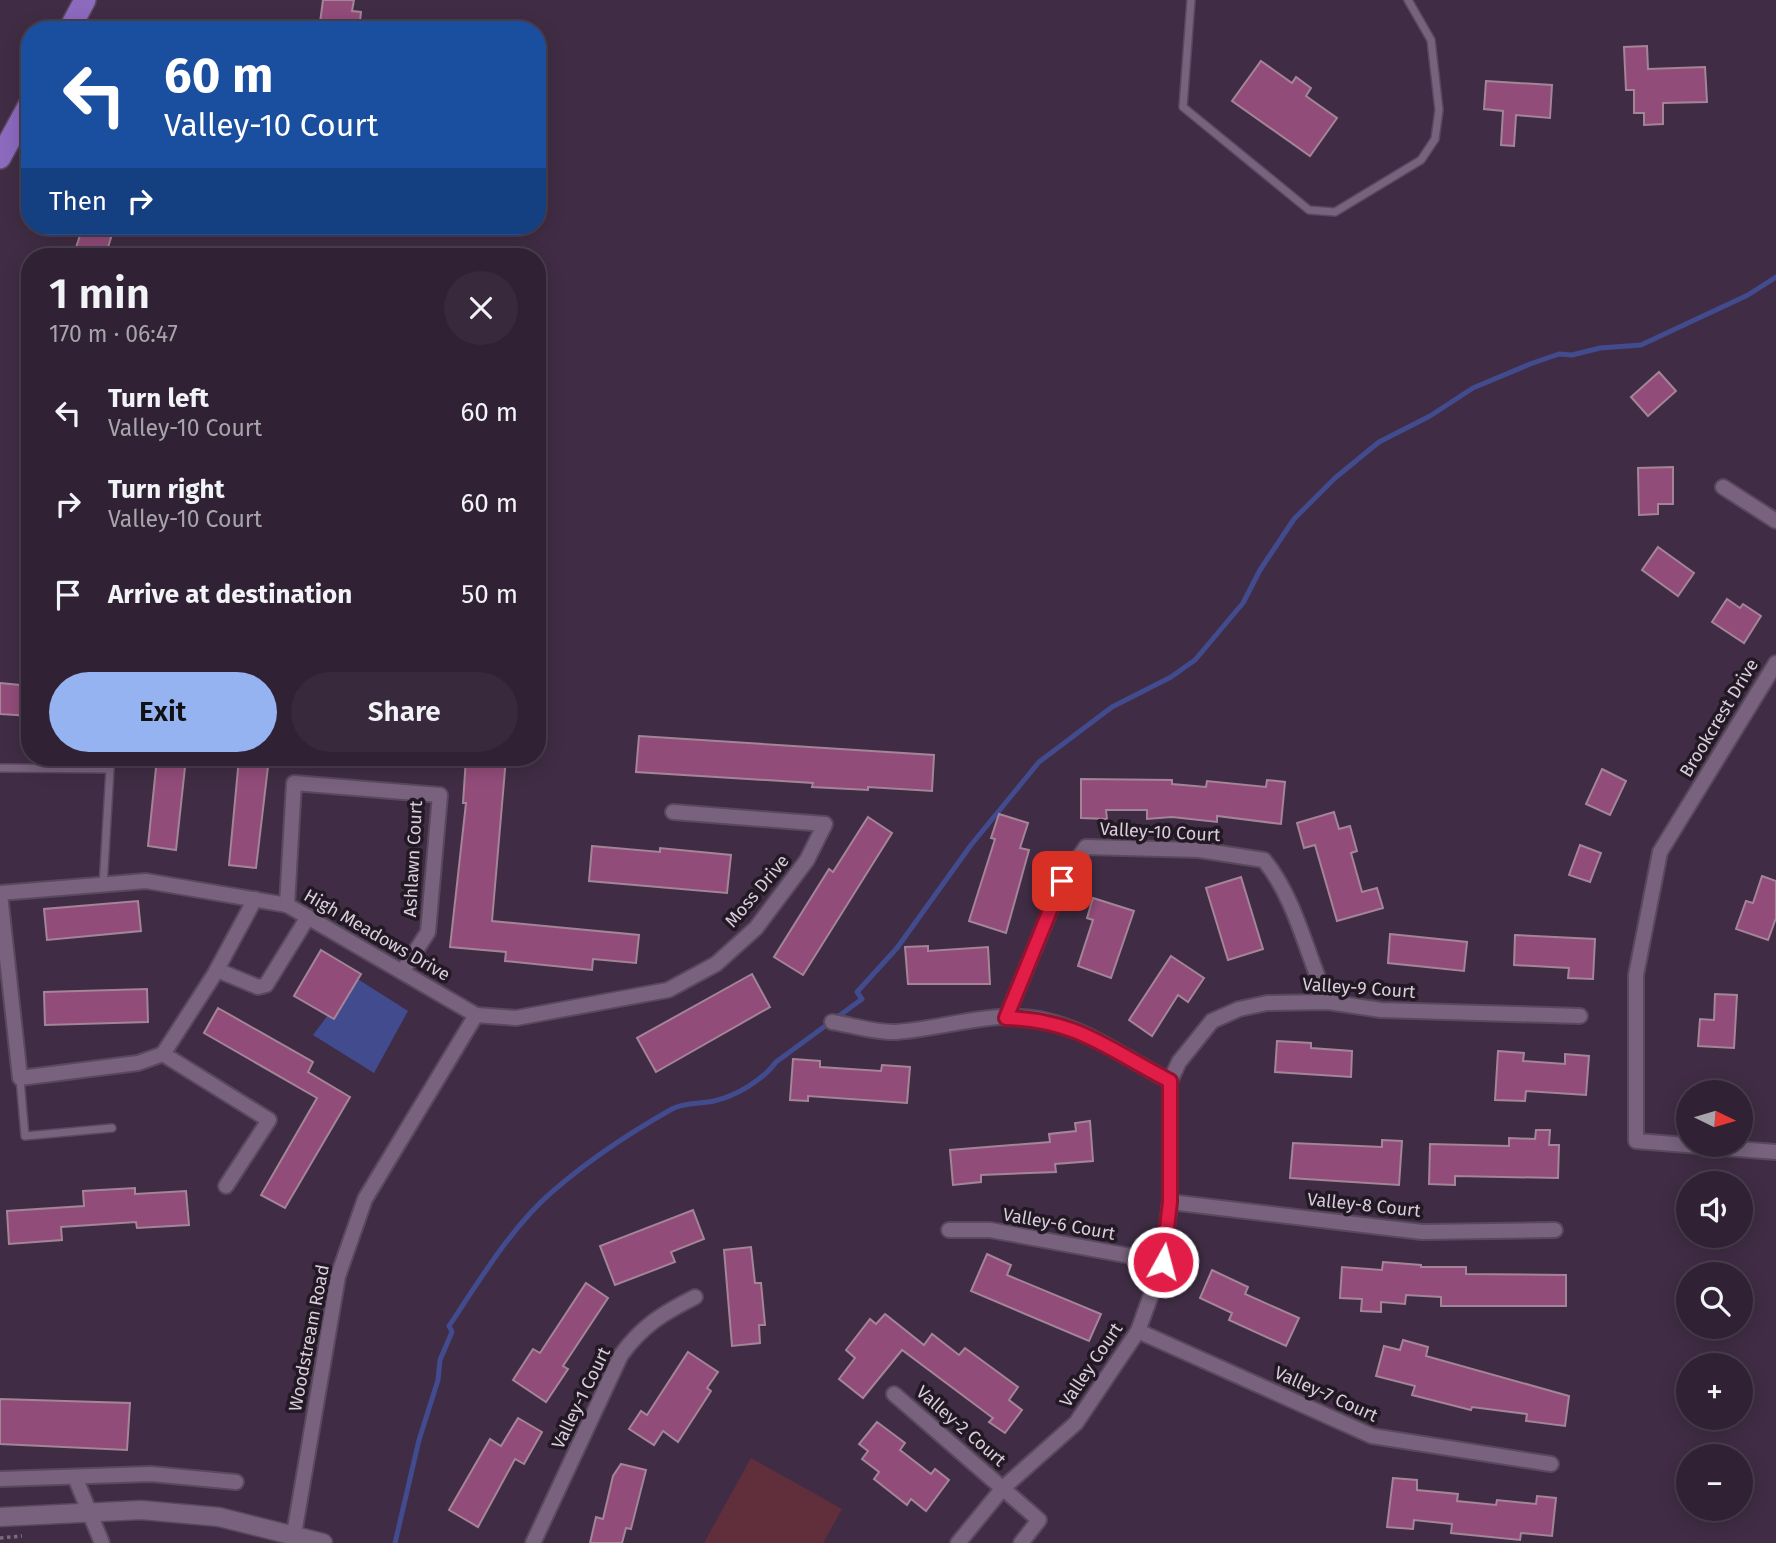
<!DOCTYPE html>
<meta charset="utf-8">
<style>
body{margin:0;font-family:"Fira Sans",sans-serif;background:#382a3c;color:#f1f3f6;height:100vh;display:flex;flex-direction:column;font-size:26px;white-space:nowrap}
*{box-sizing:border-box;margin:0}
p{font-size:23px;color:#a8a4ac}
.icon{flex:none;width:38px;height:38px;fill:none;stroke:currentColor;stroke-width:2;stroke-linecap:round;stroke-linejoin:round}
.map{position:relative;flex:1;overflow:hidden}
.details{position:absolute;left:21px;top:248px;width:525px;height:518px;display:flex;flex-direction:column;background:#302234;border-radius:28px;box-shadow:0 4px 18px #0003,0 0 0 2px #4b3f4f}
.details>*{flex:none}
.top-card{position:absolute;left:21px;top:21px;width:525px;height:214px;border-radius:28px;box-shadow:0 4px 18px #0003,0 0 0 2px #4b3f4f;background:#1a4fa0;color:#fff;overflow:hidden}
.needle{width:46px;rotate:95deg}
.controls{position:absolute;left:1676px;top:1080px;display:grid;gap:14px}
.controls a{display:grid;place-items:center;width:77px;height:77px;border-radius:50%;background:#302234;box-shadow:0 4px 18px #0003,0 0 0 2px #4b3f4f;font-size:35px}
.pin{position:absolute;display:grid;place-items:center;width:60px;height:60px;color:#fff;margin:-30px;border-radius:14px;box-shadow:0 4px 10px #0006}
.me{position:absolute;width:77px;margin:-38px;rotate:7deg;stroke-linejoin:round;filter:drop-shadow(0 0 5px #0008)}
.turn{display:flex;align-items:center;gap:24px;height:147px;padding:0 28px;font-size:32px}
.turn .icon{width:91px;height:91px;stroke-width:2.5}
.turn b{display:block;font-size:49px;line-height:60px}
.then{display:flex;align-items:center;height:66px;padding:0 28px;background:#0003;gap:14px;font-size:26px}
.round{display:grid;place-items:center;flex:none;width:74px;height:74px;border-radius:37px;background:#382a3c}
.overview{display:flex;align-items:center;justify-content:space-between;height:119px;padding:0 28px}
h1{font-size:42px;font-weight:600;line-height:52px}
.cta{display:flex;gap:14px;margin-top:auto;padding:14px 28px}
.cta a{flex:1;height:80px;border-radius:42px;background:#95b2f1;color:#111;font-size:28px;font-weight:600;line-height:80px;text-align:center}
.cta a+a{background:#382a3c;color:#f1f3f6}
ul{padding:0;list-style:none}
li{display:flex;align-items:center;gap:21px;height:91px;padding:0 28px}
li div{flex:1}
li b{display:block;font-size:26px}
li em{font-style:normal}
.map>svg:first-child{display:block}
</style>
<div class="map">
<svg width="1776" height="1543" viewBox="0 0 1776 1543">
<rect width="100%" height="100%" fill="#402d45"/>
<!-- green -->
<path fill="#612e3b" d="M 751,1458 L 842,1509 L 823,1543 L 704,1543 Z"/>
<!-- water -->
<path fill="#414b8e" d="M 356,978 L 408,1011 L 374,1073 L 313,1035 Z"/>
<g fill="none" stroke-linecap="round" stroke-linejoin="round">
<!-- stream -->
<path stroke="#414b8e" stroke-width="5" d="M 395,1543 L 419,1440 L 438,1380 L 440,1360 L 452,1332 L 449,1326 C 479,1281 512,1226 553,1191 C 589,1160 631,1132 672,1109 C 684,1102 701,1104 714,1101 C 736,1096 763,1080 776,1062 L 862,999 L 857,992 L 897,948 L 971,845 L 1039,762 L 1112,707 L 1171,677 L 1195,660 L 1243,603 L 1260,570 L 1294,519 L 1335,478 L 1379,442 L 1430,416 L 1473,388 L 1530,364 L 1559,354 L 1572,355 L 1600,348 L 1641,345 L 1748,295 L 1776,277"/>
</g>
<!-- building -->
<g fill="#924c7a" stroke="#a48497" stroke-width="2">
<path d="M 323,0 L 354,0 L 352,11 L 361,12 L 359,30 L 319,30 Z"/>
<path d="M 1647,46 L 1648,69 L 1705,67 L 1707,102 L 1663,103 L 1663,124 L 1644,125 L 1644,113 L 1634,113 L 1634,90 L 1626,90 L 1624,47 Z"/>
<path d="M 1261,61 L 1292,83 L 1296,77 L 1311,88 L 1306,96 L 1337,118 L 1310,156 L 1232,101 Z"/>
<path d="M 1486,81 L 1552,85 L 1550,118 L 1516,115 L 1514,146 L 1501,145 L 1503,111 L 1484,109 Z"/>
<path d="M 83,226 L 99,226 L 113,231 L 105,257 L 73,257 Z"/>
<path d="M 1659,372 L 1676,391 L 1648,416 L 1631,397 Z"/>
<path d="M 1673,467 L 1673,504 L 1658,504 L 1658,514 L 1639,515 L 1638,468 Z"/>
<path d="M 1658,547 L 1694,573 L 1678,596 L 1642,570 Z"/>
<path d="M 1727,599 L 1740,608 L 1743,604 L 1761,616 L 1744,643 L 1712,622 Z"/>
<path d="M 0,683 L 30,686 L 30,716 L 0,714 Z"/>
<path d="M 639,736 L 934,755 L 932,791 L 868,787 L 868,790 L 812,787 L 813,783 L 636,772 Z"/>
<path d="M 157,758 L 186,758 L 176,850 L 148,846 Z"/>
<path d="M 239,758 L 269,758 L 256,868 L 229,865 Z"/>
<path d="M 466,758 L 506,758 L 492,921 L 639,935 L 636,963 L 593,959 L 592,970 L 505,961 L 506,952 L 450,947 L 466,803 L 463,803 Z"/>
<path d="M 1602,769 L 1626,781 L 1610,815 L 1586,804 Z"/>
<path d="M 1081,779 L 1172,780 L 1172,784 L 1206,787 L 1207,781 L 1266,787 L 1267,780 L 1285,782 L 1281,824 L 1217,816 L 1217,822 L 1172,817 L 1147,819 L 1147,810 L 1106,810 L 1107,819 L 1081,818 Z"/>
<path d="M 1334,812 L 1339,829 L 1350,826 L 1357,851 L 1351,853 L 1362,892 L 1377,888 L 1383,908 L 1337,921 L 1315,845 L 1304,848 L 1297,823 Z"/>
<path d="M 999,814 L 1028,823 L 1020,848 L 1029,850 L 1006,933 L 969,921 L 995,839 L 991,838 Z"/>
<path d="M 868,817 L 892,833 L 803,975 L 774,957 L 829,869 L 833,872 Z"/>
<path d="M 1580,845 L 1601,853 L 1590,882 L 1569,875 Z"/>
<path d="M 592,846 L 660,852 L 660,848 L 731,855 L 727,893 L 589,881 Z"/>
<path d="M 1762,876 L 1776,881 L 1776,918 L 1768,940 L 1736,929 L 1746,901 L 1753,903 Z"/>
<path d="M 1241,877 L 1263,949 L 1228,960 L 1206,888 Z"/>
<path d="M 1093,898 L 1134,911 L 1111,978 L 1078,966 L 1093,920 L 1087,918 Z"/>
<path d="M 138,901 L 141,931 L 47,940 L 44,909 Z"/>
<path d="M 1390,934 L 1467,942 L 1464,971 L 1388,963 Z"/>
<path d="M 1515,935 L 1595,939 L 1593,979 L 1568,978 L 1569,968 L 1514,965 Z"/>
<path d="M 928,946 L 928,951 L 988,947 L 990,984 L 908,984 L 905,947 Z"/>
<path d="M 321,950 L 361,974 L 334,1019 L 294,996 Z"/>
<path d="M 1171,956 L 1204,978 L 1188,1002 L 1178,995 L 1152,1036 L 1129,1020 Z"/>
<path d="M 752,974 L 770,1007 L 656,1072 L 637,1038 Z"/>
<path d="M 147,989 L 148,1022 L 45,1025 L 44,992 Z"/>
<path d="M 1715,994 L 1737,995 L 1734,1048 L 1698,1046 L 1700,1019 L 1714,1020 Z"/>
<path d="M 218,1008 L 313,1062 L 308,1072 L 350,1097 L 285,1208 L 261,1195 L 317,1098 L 204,1033 Z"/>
<path d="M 1277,1041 L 1311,1043 L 1311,1048 L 1352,1051 L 1351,1077 L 1275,1072 Z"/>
<path d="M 1498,1051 L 1524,1053 L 1523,1061 L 1565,1064 L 1565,1054 L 1589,1056 L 1586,1095 L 1526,1091 L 1525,1101 L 1495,1100 Z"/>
<path d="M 793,1059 L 820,1061 L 820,1067 L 881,1071 L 882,1065 L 910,1067 L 907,1103 L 808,1096 L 808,1101 L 790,1100 Z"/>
<path d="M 1090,1121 L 1093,1161 L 1055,1164 L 1056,1172 L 981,1175 L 981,1182 L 953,1185 L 950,1150 L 1050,1142 L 1049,1134 L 1076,1131 L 1075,1123 Z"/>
<path d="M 1536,1130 L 1550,1130 L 1549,1145 L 1559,1145 L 1558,1178 L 1455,1176 L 1455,1185 L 1429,1184 L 1430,1144 L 1509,1146 L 1509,1138 L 1535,1139 Z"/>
<path d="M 1382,1140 L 1402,1141 L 1399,1185 L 1290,1178 L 1293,1143 L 1382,1147 Z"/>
<path d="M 135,1188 L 135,1194 L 186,1191 L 189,1225 L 137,1228 L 136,1222 L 61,1227 L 62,1240 L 9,1244 L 7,1211 L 84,1206 L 83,1191 Z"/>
<path d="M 693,1210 L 704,1239 L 671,1252 L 675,1262 L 615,1285 L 600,1246 Z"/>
<path d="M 751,1247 L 755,1283 L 761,1283 L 765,1325 L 759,1325 L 760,1343 L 732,1346 L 724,1250 Z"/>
<path d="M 987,1254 L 1011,1265 L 1007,1275 L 1101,1314 L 1089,1341 L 971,1291 Z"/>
<path d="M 1383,1262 L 1421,1265 L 1421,1267 L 1466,1267 L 1466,1274 L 1566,1275 L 1566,1306 L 1441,1306 L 1441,1297 L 1406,1295 L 1405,1304 L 1381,1302 L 1381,1312 L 1361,1311 L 1362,1299 L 1340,1298 L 1342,1267 L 1382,1270 Z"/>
<path d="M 1212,1270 L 1248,1287 L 1245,1294 L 1299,1318 L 1286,1346 L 1229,1320 L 1232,1313 L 1200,1298 Z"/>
<path d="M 586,1283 L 608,1298 L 563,1366 L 568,1369 L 546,1402 L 513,1380 L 533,1349 L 540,1353 Z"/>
<path d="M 885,1314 L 924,1345 L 932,1334 L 959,1355 L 965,1348 L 1018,1387 L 1009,1400 L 1022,1410 L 1005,1433 L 989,1422 L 993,1418 L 902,1350 L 863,1398 L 839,1379 L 855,1358 L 846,1350 L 870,1319 L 876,1324 Z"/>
<path d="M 1403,1340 L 1428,1347 L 1426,1356 L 1569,1396 L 1565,1426 L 1526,1421 L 1527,1414 L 1472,1407 L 1471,1410 L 1412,1395 L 1415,1386 L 1376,1376 L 1384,1346 L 1400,1350 Z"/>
<path d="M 688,1352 L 718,1372 L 707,1388 L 711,1391 L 678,1442 L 663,1431 L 654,1445 L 629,1429 L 641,1411 L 647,1415 Z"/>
<path d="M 0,1399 L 130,1403 L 127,1450 L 0,1444 Z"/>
<path d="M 518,1418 L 542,1432 L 524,1464 L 515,1459 L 478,1527 L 449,1510 L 490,1439 L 501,1446 Z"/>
<path d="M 877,1422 L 905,1443 L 900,1450 L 931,1474 L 935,1469 L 949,1480 L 926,1511 L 911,1499 L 907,1505 L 874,1479 L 879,1472 L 862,1459 L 868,1451 L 859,1444 Z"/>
<path d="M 621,1464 L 646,1470 L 631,1529 L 626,1528 L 622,1543 L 590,1543 L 596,1517 L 603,1519 L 613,1476 Z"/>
<path d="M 1393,1478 L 1417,1480 L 1417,1490 L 1458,1494 L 1457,1501 L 1496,1505 L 1497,1500 L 1536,1504 L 1537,1496 L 1556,1498 L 1552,1536 L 1521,1533 L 1520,1540 L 1451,1533 L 1452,1524 L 1414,1520 L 1413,1529 L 1387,1527 Z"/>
</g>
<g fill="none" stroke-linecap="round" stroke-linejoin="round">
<!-- service casing -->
<g stroke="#59495d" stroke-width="10">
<g id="service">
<path d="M 1191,0 L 1183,107 L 1309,210 L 1335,212 L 1421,160 L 1435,139 L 1439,110 L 1431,40 L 1408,0"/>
<path d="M 0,768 L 110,769 L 103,886"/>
<path d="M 20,1079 L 25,1136 L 112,1128"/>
</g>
</g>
<!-- minor casing -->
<g stroke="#59495d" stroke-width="18">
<g id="minor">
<path d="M 1723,487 L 1776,521"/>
<path d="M 1776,663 L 1660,852 L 1636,975 L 1636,1141 L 1776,1152"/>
<path d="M 0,893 L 146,881 L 287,905 L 476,1015 L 516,1018 L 668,990 L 716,964 L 756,928 L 807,860 L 825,824 L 673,812"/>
<path d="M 0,894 L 20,1078 L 138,1063 L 163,1054 L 269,1120 L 226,1186"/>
<path d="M 287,905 L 294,783 L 440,795 L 428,932 L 402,972"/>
<path d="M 217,970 L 258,987 L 266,985 L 308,917"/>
<path d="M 1006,1018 L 1062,882 L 1086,847 L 1199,850 L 1264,860 C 1296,899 1307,956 1328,1002"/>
<path d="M 832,1022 C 852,1025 876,1033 896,1032 C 942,1029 993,1010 1040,1019 C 1089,1029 1126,1059 1170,1081"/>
<path d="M 163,1054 L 214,975 L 255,899"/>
<path d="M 1170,1202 L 1422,1232 L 1555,1230"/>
<path d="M 949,1230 L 990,1230 L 1163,1262"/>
<path d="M 1138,1331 L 1372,1436 L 1551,1464"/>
<path d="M 894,1394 L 1039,1520 L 1021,1543"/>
<path d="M 75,1477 L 102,1543"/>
<path d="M 0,1479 L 151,1474 L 236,1482"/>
<path d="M 294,1534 L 338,1276 L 365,1199 L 476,1015"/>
<path d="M 533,1543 L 621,1355 C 642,1326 663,1313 695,1297"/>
<path d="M 958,1543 L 1003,1488 L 1076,1423 L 1138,1331 L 1163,1262 L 1170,1202 L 1170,1081 L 1179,1062 L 1212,1021 L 1239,1009 L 1267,1003 L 1328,1002 L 1381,1010 L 1580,1016"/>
</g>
</g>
<!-- tertiary casing -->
<g stroke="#59495d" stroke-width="21">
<path id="tertiary" d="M 0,1517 L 141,1510 L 219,1517 L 323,1543"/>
</g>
<!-- primary casing -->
<g stroke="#59495d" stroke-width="24">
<g id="primary">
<path d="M 69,30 L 85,0"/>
<path d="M 0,158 L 30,103"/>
</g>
</g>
<!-- path -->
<path stroke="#7a6a7e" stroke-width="3.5" stroke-dasharray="3.5 3.5" stroke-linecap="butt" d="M 0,1538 L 22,1536"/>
<!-- service -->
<use href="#service" stroke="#78627d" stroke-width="7"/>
<!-- minor -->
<use href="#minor" stroke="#78627d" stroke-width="14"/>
<!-- tertiary -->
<use href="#tertiary" stroke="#78627d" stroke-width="18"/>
<!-- primary -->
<use href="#primary" stroke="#8c6abe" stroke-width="21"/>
</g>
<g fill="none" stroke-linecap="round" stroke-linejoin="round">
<!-- route casing -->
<g stroke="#92132f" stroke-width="18">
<path id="route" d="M 1062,881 L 1006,1018 C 1078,1020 1109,1050 1170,1081 L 1170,1202 L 1163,1262"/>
</g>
<!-- route -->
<use href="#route" stroke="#e11d48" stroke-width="12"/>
</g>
<g text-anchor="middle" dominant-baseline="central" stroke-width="7" stroke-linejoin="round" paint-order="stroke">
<!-- street labels -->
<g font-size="18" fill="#d9cddc" stroke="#221924">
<text transform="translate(1719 718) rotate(-59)">Brookcrest Drive</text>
<text transform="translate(1160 832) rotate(3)">Valley-10 Court</text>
<text transform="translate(413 859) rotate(-87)">Ashlawn Court</text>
<text transform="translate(757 891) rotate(-50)">Moss Drive</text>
<text transform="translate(377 935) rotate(30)">High Meadows Drive</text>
<text transform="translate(1359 988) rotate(4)">Valley-9 Court</text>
<text transform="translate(1364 1205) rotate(6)">Valley-8 Court</text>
<text transform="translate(1059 1224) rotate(10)">Valley-6 Court</text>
<text transform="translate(309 1338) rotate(-79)">Woodstream Road</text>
<text transform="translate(1091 1365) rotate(-56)">Valley Court</text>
<text transform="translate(1326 1394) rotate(24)">Valley-7 Court</text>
<text transform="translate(581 1398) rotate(-64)">Valley-1 Court</text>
<text transform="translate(961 1426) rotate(41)">Valley-2 Court</text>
</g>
</g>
</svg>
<div class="controls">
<a><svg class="needle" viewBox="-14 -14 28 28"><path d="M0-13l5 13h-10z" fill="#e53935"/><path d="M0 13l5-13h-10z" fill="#a8a4ac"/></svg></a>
<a><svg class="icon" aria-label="sound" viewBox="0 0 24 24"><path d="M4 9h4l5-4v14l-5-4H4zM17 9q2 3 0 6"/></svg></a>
<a><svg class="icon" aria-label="search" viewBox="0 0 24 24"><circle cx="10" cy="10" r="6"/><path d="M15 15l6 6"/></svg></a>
<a>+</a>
<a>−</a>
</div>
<div class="pin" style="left:1062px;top:881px;background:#d93025"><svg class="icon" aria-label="arrive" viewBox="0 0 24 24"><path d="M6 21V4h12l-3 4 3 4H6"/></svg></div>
<svg class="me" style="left:1163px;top:1262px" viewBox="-20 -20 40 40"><circle r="17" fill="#e11d48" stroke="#fff" stroke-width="3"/><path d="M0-11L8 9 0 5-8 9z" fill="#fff"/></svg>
<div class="top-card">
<div class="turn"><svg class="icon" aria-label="left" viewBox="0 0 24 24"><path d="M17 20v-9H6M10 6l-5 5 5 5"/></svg><div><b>60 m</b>Valley-10 Court</div></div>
<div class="then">Then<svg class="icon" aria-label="right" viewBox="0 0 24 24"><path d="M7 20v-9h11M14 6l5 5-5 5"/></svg></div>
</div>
<section class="details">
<div class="overview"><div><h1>1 min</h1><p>170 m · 06:47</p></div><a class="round"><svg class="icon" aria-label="close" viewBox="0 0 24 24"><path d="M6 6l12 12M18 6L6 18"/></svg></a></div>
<ul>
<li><svg class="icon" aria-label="left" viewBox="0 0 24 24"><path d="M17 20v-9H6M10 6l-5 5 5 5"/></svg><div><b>Turn left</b><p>Valley-10 Court</p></div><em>60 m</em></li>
<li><svg class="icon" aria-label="right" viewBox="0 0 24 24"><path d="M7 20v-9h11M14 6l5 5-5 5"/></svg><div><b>Turn right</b><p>Valley-10 Court</p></div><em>60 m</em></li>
<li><svg class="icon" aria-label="arrive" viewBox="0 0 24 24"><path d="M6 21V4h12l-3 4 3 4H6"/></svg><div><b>Arrive at destination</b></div><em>50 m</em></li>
</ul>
<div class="cta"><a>Exit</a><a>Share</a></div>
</section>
</div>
